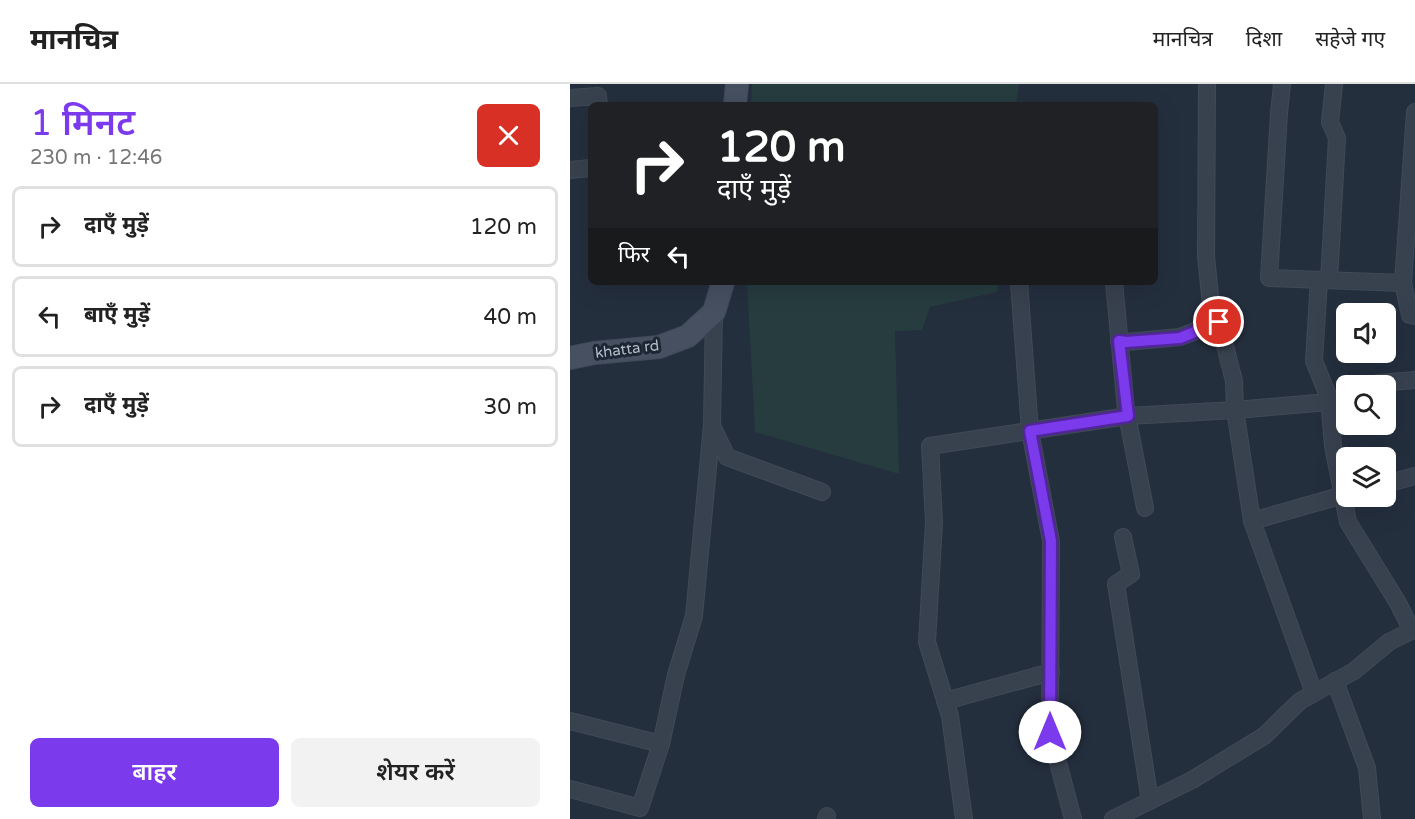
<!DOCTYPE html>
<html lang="hi">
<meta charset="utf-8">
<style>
body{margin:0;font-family:"Varela Round","Noto Sans Devanagari",sans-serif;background:#f2f2f2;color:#222;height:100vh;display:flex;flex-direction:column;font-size:22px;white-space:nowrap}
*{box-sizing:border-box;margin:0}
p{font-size:20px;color:#767676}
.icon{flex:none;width:33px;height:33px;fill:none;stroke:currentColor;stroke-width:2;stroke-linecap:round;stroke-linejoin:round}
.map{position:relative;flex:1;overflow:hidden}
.side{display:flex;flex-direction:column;background:#fff;width:570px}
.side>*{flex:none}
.banner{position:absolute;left:18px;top:18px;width:570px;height:183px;border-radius:9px;box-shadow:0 6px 24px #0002;background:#202124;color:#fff;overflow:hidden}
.buttons{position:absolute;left:766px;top:219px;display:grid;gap:12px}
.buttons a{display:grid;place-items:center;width:60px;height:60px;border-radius:9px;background:#fff;box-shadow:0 6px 24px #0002;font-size:30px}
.pin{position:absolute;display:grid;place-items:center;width:51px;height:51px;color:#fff;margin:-26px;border:3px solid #fff;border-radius:50%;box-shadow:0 2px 6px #0007}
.me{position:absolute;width:66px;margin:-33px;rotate:0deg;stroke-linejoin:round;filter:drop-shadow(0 0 4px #0008)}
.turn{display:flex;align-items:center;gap:21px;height:126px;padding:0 30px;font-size:27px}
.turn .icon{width:78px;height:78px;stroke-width:2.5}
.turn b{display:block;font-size:42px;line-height:51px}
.then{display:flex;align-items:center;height:57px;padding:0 30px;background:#0003;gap:12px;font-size:22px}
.round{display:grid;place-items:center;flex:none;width:63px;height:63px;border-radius:9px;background:#f2f2f2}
.overview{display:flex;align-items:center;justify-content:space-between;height:102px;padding:0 30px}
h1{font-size:36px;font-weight:600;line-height:45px;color:#7c3aed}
.action{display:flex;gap:12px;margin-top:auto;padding:12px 30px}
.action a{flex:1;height:69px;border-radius:9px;background:#7c3aed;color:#fff;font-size:24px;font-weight:600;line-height:69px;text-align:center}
.action a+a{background:#f2f2f2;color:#222}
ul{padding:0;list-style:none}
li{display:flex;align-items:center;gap:18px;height:81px;margin:0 12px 9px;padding:0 18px;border:3px solid #e0e0e0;border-radius:9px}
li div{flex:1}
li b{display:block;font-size:22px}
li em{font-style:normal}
header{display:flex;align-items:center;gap:36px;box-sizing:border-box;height:84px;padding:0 30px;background:#fff;border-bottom:2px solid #e0e0e0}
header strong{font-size:28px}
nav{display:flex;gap:33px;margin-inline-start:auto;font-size:21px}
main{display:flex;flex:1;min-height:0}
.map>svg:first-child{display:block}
</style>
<header>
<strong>मानचित्र</strong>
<nav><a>मानचित्र</a><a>दिशा</a><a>सहेजे गए</a></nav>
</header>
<main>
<section class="side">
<div class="overview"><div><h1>1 मिनट</h1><p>230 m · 12:46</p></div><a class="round" style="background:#d93025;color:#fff"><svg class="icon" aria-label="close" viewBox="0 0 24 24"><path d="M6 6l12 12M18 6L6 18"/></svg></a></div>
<ul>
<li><svg class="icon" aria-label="right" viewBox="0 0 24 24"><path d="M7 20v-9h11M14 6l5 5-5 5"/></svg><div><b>दाएँ मुड़ें</b></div><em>120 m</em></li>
<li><svg class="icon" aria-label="left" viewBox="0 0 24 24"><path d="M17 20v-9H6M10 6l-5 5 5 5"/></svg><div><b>बाएँ मुड़ें</b></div><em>40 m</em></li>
<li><svg class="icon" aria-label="right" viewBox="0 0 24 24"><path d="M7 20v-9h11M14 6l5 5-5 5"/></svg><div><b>दाएँ मुड़ें</b></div><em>30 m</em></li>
</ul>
<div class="action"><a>बाहर</a><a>शेयर करें</a></div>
</section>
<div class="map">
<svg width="845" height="735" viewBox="0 0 845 735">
<rect width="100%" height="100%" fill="#242f3e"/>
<!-- green -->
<g fill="#263c3f">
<path d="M 182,0 L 449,0 L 446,21 L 181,21 Z"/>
<path d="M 177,198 L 428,198 L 427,208 L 360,223 L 352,246 L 325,247 L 329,390 L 185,348 Z"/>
</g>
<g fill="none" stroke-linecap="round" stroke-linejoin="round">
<!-- street casing -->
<g stroke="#414a57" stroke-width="18">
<g id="street">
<path d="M 637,0 L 636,172 L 643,241"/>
<path d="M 712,0 L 709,29 L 699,194 L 833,199"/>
<path d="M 0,14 L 28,12 L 29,21"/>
<path d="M 845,28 L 833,199 L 840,231 L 845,232"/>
<path d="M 0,86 L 21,84"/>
<path d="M 749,196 L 744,277 L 759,314 L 763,362 L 778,438 L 828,519 L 842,547"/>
<path d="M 759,196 L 767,54 L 760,38 L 764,0"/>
<path d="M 449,198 L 460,347 L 481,457 L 480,648 L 503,735"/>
<path d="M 544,198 L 556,326 L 575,424"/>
<path d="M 549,257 L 556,258 L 610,253 L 649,238 L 664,297 L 665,326 L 759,318 L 777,311"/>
<path d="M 802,302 L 808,299 L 845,296"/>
<path d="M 142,342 L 157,373 L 252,408"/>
<path d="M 816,400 L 845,392"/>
<path d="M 682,437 L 777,410"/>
<path d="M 553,453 L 561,490 L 546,500 L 580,717"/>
<path d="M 765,597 L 797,684 L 802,735"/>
<path d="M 375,617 L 481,588"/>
<path d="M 0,637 L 91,660 L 70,724 L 0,705"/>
<path d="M 91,660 L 106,591 L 124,532 L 142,341 L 144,228"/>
<path d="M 256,735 L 257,732"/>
<path d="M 394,735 L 380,632 L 357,558 L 364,438 L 360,362 L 558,332 L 665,326 L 682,437 L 744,609"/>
<path d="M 543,735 L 622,696 L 694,652 L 730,617 L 784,587 L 819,558 L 845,545"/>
</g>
</g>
<!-- secondary casing -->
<g stroke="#414a57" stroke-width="24">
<g id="secondary">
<path d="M 165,21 L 167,0"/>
<path d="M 0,274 L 24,269 L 89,263 L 118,252 L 144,228 L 153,198"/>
</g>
</g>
<!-- street -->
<use href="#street" stroke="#38414e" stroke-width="16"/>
<!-- secondary -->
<use href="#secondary" stroke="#465061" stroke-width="22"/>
</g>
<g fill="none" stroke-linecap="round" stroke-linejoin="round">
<!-- route casing -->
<g stroke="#51269a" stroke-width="15">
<path id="route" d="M 480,648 L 481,457 L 460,347 L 558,332 L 549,257 L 556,258 L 610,254 L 649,238"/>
</g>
<!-- route -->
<use href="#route" stroke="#7c3aed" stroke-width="10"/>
</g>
<g text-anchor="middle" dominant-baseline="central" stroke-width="6" stroke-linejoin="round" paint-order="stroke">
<!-- street labels -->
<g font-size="15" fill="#b4bcc9" stroke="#1d2633">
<text transform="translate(57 265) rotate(-7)">khatta rd</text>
</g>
</g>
</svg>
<div class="buttons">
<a><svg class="icon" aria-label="sound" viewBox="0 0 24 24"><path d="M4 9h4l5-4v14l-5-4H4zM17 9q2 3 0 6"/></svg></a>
<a><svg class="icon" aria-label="search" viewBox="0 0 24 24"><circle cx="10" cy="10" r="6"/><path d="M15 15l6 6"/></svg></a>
<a><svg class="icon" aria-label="layers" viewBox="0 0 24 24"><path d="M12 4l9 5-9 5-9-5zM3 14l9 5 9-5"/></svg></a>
</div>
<div class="pin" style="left:649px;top:238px;background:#d93025"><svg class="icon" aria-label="arrive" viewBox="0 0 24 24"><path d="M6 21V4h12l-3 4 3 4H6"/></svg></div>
<svg class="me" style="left:480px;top:648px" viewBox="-20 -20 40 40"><circle r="19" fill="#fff"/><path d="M0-13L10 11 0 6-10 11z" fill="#7c3aed"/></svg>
<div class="banner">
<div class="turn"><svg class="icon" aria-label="right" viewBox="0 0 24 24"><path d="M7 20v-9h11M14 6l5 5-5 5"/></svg><div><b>120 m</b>दाएँ मुड़ें</div></div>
<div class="then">फिर<svg class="icon" aria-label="left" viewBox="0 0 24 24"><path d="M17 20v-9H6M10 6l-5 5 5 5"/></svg></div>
</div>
</div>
</main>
